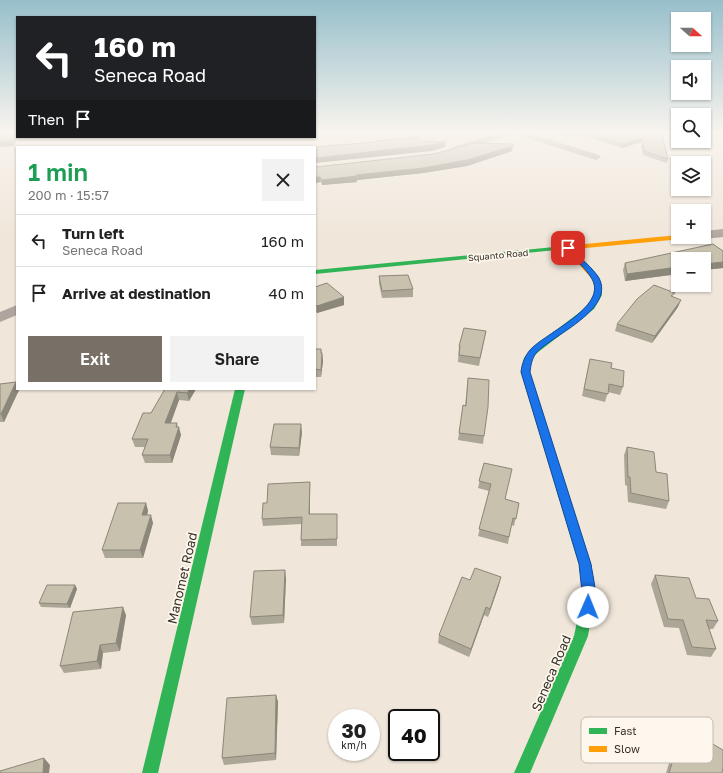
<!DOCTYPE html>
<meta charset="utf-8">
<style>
body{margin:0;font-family:"Golos Text",sans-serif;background:#f2f2f2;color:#222;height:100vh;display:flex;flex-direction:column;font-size:15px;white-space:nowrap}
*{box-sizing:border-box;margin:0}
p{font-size:13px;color:#767676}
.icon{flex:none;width:22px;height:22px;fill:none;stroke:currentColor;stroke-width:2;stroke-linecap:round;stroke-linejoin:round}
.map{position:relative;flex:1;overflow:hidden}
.details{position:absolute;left:16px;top:146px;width:300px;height:244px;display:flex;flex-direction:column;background:#fff;border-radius:0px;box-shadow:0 1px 3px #0004}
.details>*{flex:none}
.guide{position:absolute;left:16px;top:16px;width:300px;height:122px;border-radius:0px;box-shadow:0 1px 3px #0004;background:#202124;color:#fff;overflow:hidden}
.needle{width:26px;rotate:111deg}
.tools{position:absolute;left:671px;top:12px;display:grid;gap:8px}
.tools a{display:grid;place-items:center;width:40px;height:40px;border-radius:0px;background:#fff;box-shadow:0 1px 3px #0004;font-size:20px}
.speed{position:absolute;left:328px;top:709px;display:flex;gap:8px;font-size:20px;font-weight:700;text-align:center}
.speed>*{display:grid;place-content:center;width:52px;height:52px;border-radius:50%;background:#fff;box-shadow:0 1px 3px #0004;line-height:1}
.speed small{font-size:10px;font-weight:400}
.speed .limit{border:2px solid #111;border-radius:6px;background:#fff;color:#111}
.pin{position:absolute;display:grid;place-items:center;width:34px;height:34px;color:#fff;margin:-17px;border-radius:8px;box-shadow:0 2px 6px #0006}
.me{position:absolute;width:44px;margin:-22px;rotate:1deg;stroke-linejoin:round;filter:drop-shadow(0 0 3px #0008)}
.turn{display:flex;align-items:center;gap:14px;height:84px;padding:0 12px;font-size:18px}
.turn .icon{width:52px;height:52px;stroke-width:2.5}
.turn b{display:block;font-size:28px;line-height:34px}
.then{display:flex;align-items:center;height:38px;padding:0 12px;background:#0003;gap:8px;font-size:15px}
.round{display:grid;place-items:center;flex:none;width:42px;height:42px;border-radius:0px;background:#f2f2f2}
.headline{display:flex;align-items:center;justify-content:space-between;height:68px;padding:0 12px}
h1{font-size:24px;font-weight:600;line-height:30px;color:#1e9e55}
.button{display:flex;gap:8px;margin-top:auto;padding:8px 12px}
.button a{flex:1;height:46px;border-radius:0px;background:#787066;color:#fff;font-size:16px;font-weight:600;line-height:46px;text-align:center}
.button a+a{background:#f2f2f2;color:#222}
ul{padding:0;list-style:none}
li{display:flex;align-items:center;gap:12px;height:52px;padding:0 12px;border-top:1px solid #e0e0e0}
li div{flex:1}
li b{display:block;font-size:15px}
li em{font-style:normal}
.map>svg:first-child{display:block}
</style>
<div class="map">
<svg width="723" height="773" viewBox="0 0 723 773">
<rect width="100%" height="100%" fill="#f0e6da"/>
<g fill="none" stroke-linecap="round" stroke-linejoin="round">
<!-- street -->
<g fill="#afa59f" fill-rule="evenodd">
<path d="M 506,131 L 523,131 L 599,155 L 601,157 L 596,160 L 593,159 L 515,134 L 456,152 L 451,149 L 453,147 Z"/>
<path d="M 723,229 L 723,237 L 704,239 L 699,237 L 704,237 L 704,231 Z"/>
<path d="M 17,305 L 17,315 L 0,322 L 0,312 Z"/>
</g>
<!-- fast -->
<g fill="#30b455" fill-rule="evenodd">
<path d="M 575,245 L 577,246 L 577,248 L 315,274 L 315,270 Z"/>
<path d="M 595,285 L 601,285 L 602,295 L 594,309 L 537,353 L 532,358 L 529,372 L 591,564 L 595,593 L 588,636 L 530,773 L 514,773 L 574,636 L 583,593 L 579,564 L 521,372 L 524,358 L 531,349 L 588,306 L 594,295 Z"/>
<path d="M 235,389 L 245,389 L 158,773 L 142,773 Z"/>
</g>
<!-- slow -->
<g fill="#ff9f0a" fill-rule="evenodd">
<path d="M 678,235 L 678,237 L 685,237 L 682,239 L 575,249 L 572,247 L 575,245 Z"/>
<path d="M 567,246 L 569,247 L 598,276 L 602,287 L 601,289 L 595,289 L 592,279 L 564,248 Z"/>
</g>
</g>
<!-- wall -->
<g fill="#aba696">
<path d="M 556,131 L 661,131 L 668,159 L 667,163 L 643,155 L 641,142 L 622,148 L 586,136 L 558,136 Z"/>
<path d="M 667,131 L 678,131 L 678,134 Z"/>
<path d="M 512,151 L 467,166 L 423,173 L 357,180 L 357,182 L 322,185 L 321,182 L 315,183 L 315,167 Z"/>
<path d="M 723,251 L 723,268 L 704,270 L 678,259 L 678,274 L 625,281 L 623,270 L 625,263 Z"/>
<path d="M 379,276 L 413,289 L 413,297 L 382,298 L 379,283 Z"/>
<path d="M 315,287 L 344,305 L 317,313 L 315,311 Z"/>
<path d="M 674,297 L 678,307 L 652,343 L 615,331 L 617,324 Z"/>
<path d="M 486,331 L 479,366 L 458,362 L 459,346 Z"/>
<path d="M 315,349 L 321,349 L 322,353 L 323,361 L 321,377 L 315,377 Z"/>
<path d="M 590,359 L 611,368 L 623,387 L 620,395 L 608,392 L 605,402 L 582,396 Z"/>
<path d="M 468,378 L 484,436 L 483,444 L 458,440 L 463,405 L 465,406 Z"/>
<path d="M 16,382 L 17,386 L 17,389 L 19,390 L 4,422 L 0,422 L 0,384 Z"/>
<path d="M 165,389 L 196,389 L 189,401 L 179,400 L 170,423 L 177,427 L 181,435 L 172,463 L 145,463 L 142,455 L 145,447 L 135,447 L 132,439 L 151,413 Z"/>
<path d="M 302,432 L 299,456 L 271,455 L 270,447 Z"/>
<path d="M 627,447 L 656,472 L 669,501 L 666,509 L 628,502 L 627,486 L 625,485 L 624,455 Z"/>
<path d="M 484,463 L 505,499 L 519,503 L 514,526 L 511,525 L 508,544 L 478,536 L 489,491 L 478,488 Z"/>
<path d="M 310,482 L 310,514 L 337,514 L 337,546 L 301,546 L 301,540 L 302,524 L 263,526 L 262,519 L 267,503 Z"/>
<path d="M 146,503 L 148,511 L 147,515 L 153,523 L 143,558 L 105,558 L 102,550 Z"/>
<path d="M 655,575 L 718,621 L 713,629 L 709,629 L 716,649 L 711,657 L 687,655 L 679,628 L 664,627 L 651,584 Z"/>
<path d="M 286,578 L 284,623 L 252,625 L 250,617 Z"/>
<path d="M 470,580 L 499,585 L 488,617 L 484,615 L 469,657 L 438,643 L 439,635 Z"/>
<path d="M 75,585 L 77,589 L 70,608 L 41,607 L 39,603 Z"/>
<path d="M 126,615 L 120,651 L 103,653 L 101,669 L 64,673 L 60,666 Z"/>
<path d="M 276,695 L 278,702 L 276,760 L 224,765 L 222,758 Z"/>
<path d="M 683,727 L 722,773 L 666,773 L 678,734 Z"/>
</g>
<!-- shaded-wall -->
<g fill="#8b877a">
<path d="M 16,131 L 17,131 L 17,137 L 18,137 L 14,146 L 0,147 L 0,142 Z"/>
<path d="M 704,131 L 710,131 L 704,133 Z"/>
<path d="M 642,138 L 641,142 L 622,148 L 623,144 Z"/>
<path d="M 446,142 L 445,147 L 432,151 L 315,163 L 315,158 Z"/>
<path d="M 513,146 L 512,151 L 467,166 L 423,173 L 357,180 L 357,182 L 322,185 L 322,180 L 356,175 Z"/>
<path d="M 315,177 L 320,177 L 321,182 L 315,183 Z"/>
<path d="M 723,262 L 723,268 L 704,270 L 704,264 Z"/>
<path d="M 678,267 L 678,274 L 625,281 L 627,274 Z"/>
<path d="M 344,297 L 344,305 L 317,313 L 317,306 Z"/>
<path d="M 681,300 L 678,307 L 652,343 L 655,336 Z"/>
<path d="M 322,353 L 323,361 L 321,377 L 321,370 Z"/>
<path d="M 16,382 L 17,386 L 17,389 L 18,389 L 19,390 L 4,422 L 1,414 Z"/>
<path d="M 190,389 L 196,389 L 189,401 L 187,393 Z"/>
<path d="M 177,392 L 179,400 L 168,431 L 165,423 Z"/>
<path d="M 177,423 L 178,430 L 179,427 L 181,435 L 172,463 L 170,455 Z"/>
<path d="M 301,424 L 302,432 L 299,456 L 299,448 Z"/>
<path d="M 310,482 L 310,521 L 309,514 Z"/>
<path d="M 146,503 L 148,511 L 145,523 L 142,515 Z"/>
<path d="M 151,515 L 153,523 L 143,558 L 140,550 Z"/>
<path d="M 285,570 L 286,578 L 284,623 L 283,615 Z"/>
<path d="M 501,577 L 499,585 L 488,617 L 490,609 Z"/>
<path d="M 75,585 L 77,589 L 70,608 L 67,604 Z"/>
<path d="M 123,607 L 126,615 L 120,651 L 116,643 Z"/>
<path d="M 486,607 L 484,615 L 469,657 L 471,649 Z"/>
<path d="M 100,645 L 103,653 L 101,669 L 97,661 Z"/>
<path d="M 276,695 L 278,702 L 276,760 L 275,753 Z"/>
<path d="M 44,758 L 50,765 L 49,773 L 43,773 Z"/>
</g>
<!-- building -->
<g fill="#c7c1ae" stroke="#8b877a">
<path d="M 0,131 L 16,131 L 12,140 L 0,142 Z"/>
<path d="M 561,131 L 661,131 L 668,159 L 644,151 L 642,138 L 623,144 L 587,132 Z"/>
<path d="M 418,137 L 419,141 L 446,142 L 432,145 L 315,158 L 315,147 L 377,142 L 375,141 Z"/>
<path d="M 474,143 L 513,144 L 513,146 L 467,160 L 423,168 L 356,175 L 357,176 L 322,180 L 320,177 L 315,177 L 315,167 L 434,154 Z"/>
<path d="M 713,244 L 723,251 L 723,262 L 704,264 L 704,259 L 678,259 L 678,267 L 627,274 L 625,263 Z"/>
<path d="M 408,275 L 413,289 L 382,291 L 379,276 Z"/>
<path d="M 327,283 L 344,297 L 317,306 L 315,304 L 315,287 Z"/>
<path d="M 654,285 L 675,293 L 671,296 L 681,300 L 655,336 L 617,324 L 637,299 Z"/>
<path d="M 464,328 L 486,331 L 480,358 L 459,355 L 460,346 L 459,346 Z"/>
<path d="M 315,349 L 321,349 L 321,353 L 322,353 L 321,370 L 315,369 Z"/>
<path d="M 590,359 L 612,363 L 611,368 L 624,371 L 623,387 L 609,384 L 608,394 L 584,389 Z"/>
<path d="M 468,378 L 489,380 L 488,407 L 484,436 L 459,433 L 463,405 L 466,406 Z"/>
<path d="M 16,382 L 1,414 L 0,414 L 0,384 Z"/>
<path d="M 165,389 L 190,389 L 187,393 L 177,392 L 165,423 L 177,423 L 176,427 L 179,427 L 170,455 L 142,455 L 148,439 L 132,439 L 143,413 L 151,413 Z"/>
<path d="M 274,424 L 301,424 L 299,448 L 270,447 Z"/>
<path d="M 627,447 L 654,452 L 656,472 L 667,474 L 669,501 L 631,493 L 630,477 L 628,477 Z"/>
<path d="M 484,463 L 512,469 L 505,499 L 519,503 L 516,519 L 513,518 L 509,537 L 479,529 L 491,484 L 479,481 Z"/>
<path d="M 310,482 L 309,514 L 337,514 L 337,539 L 301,540 L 302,517 L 262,519 L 263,503 L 267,503 L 268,484 Z"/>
<path d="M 118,503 L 146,503 L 142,515 L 151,515 L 140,550 L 102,550 Z"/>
<path d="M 475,568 L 501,577 L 490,609 L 486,607 L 471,649 L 439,635 L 462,577 L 470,580 Z"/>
<path d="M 285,570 L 283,615 L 250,617 L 254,571 Z"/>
<path d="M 655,575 L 689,578 L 696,598 L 709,599 L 718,621 L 706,620 L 716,649 L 692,647 L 683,620 L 668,619 Z"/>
<path d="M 47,585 L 75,585 L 67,604 L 39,603 Z"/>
<path d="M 123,607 L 116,643 L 100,645 L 97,661 L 60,666 L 73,612 Z"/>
<path d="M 276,695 L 275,753 L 222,758 L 227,698 Z"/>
<path d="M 683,727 L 723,750 L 723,767 L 722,773 L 669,773 Z"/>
<path d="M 44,758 L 43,773 L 0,773 L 0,771 Z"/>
</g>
<!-- sky -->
<linearGradient id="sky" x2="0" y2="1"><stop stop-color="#97bfcb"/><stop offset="0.55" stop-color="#f8f4ee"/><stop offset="1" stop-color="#f8f4ee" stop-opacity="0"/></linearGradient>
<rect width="723" height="240" fill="url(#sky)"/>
<!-- route -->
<path fill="#1a73e8" stroke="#114b97" d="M 565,247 L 570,247 C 578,256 593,268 599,278 C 615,309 555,334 537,352 C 532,358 531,364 530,372 L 591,564 C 593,578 599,597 592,611 L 588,612 L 583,611 L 581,607 L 582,592 L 579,564 L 521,372 C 522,363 525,356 530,350 C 545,333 608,307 592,279 C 586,268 574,259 565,250 Z"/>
<g text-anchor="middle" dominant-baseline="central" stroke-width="3.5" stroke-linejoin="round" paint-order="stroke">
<!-- far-street labels -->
<g font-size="9" fill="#373027" stroke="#fef7ed">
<text transform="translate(498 255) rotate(-5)">Squanto Road</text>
</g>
<!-- near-street labels -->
<g font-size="13" fill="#373027" stroke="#fef7ed">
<text transform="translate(182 578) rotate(-77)">Manomet Road</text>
<text transform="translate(551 673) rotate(-67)">Seneca Road</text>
</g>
</g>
<!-- legend -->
<rect x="581" y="717" width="132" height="46" rx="6" fill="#fef7ed" stroke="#c2bbb2" stroke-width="1"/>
<rect x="589" y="728" width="18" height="6" fill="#30b455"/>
<rect x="589" y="746" width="18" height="6" fill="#ff9f0a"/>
<g font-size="11" fill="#373027">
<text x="614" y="735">Fast</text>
<text x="614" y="753">Slow</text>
</g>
</svg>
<div class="tools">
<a><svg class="needle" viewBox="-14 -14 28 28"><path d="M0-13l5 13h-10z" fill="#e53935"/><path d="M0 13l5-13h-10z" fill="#767676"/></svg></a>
<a><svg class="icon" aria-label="sound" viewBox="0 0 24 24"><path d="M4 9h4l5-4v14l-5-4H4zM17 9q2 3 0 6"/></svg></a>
<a><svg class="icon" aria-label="search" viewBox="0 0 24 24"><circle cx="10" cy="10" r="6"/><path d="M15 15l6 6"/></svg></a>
<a><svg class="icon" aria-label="layers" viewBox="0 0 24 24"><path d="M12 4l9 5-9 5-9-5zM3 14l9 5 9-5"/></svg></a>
<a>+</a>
<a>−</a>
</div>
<div class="speed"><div>30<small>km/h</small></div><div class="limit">40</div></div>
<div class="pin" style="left:568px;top:248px;background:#d93025"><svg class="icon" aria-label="arrive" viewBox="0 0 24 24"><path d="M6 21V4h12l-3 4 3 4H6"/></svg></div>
<svg class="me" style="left:588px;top:607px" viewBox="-20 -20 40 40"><circle r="19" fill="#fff"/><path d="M0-13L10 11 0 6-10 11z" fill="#1a73e8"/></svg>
<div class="guide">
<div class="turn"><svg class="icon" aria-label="left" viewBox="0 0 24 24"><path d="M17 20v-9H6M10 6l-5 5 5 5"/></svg><div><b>160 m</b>Seneca Road</div></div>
<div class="then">Then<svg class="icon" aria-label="arrive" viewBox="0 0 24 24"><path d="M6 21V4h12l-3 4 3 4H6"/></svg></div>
</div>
<section class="details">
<div class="headline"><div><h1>1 min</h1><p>200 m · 15:57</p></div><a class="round"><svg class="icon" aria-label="close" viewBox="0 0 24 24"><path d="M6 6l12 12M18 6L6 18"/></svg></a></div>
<ul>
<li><svg class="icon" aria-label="left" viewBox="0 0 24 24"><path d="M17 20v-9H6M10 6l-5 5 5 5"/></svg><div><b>Turn left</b><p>Seneca Road</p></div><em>160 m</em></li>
<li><svg class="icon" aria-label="arrive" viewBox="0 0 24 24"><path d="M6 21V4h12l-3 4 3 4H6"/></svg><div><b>Arrive at destination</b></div><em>40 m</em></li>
</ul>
<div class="button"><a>Exit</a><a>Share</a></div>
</section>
</div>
